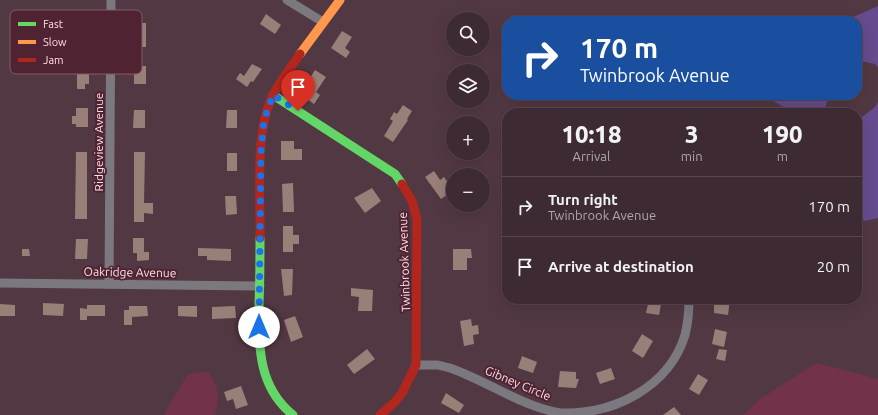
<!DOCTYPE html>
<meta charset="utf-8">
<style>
body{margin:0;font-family:Ubuntu,sans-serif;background:#49363e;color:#f1f3f6;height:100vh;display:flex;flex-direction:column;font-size:15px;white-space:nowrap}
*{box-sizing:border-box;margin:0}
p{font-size:13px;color:#ada7ac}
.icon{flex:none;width:22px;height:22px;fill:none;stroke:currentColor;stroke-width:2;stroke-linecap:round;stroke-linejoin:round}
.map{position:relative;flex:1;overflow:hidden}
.panel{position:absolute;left:502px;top:108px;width:360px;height:196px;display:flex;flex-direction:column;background:#3e2a32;border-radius:16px;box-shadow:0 4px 16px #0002,0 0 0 1px #57464d}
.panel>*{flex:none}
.hud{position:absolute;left:502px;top:16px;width:360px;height:84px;border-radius:16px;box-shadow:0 4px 16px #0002,0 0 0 1px #57464d;background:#1a4fa0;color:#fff;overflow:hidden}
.tools{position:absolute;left:446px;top:12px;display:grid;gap:8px}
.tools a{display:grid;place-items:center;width:44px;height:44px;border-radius:50%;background:#3e2a32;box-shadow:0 4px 16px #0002,0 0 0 1px #57464d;font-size:20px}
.pin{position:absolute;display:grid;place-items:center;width:34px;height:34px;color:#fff;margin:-41px -17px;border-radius:50% 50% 50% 0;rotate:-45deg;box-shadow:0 0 4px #0007}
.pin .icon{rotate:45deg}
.me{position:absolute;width:44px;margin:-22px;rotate:0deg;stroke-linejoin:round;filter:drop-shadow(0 0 3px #0008)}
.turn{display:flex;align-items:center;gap:14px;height:84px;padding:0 12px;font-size:18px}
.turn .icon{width:52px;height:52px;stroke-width:2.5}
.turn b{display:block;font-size:28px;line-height:34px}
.eta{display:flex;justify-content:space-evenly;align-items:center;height:68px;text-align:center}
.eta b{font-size:24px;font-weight:800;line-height:28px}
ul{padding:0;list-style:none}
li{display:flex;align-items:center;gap:12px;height:60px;padding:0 12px;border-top:1px solid #57464d}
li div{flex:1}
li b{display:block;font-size:15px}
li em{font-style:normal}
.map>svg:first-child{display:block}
</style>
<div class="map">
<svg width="878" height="415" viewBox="0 0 878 415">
<rect width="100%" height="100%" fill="#523842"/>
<!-- green -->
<g fill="#72324a">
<path d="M 816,363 L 878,379 L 878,415 L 743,415 L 759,400 Z"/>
<path d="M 208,371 C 219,389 220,395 215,415 L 165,415 L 165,412 L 188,374 Z"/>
</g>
<!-- water -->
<g fill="#664c8e">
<path d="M 878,6 L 878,67 L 875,64 L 857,60 L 857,21 L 844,21 Z"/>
<path d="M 771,95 L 828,95 L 825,112 C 809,119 785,109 772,100 Z"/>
<path d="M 878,102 L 878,218 L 865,221 L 857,215 L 857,121 L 875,107 Z"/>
</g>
<!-- building -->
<g fill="#987f78">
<path d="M 266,14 L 281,25 L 275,34 L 260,24 Z"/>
<path d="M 134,23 L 146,23 L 146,47 L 138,47 L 138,42 L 134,42 Z"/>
<path d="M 342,31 L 352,37 L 345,48 L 350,52 L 346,58 L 331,48 Z"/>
<path d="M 252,64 L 262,69 L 253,82 L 251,81 L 247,87 L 236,79 L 240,73 L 244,76 Z"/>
<path d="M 77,66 L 89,66 L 89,84 L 85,84 L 85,89 L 77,89 Z"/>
<rect x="134" y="66" width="12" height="18"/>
<path d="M 315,70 L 326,77 L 316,92 L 320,95 L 314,104 L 300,94 Z"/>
<path d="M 403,105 L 412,111 L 407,119 L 408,120 L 393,142 L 384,136 L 393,121 L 390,119 L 394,112 L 397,114 Z"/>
<path d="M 76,108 L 88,108 L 88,127 L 76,127 L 76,124 L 72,124 L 72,116 L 76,116 Z"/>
<path d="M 134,110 L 145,110 L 145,128 L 133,128 Z"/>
<path d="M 227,110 L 237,110 L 237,128 L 226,128 Z"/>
<path d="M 281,141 L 294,141 L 294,149 L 302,149 L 302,160 L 281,160 Z"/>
<path d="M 76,152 L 87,152 L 87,219 L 75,219 Z"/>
<path d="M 134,152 L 145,152 L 144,203 L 153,203 L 153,214 L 144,213 L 144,222 L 134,222 Z"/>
<rect x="227" y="153" width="10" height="18"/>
<path d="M 434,171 L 440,180 L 444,177 L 449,184 L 446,186 L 451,192 L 441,199 L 425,177 Z"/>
<path d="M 293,183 L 294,212 L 283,212 L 282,184 Z"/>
<path d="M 372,188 L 381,201 L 365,213 L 354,198 Z"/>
<path d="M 225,196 L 236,196 L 237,214 L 226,215 Z"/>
<path d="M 283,226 L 293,226 L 293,235 L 299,235 L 299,244 L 293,244 L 293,252 L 283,252 Z"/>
<path d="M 133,238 L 144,238 L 144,252 L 149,252 L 149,260 L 137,261 L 137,253 L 133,253 Z"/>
<path d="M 76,239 L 88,239 L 87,259 L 75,259 Z"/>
<path d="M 198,248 L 231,249 L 231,261 L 207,260 L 207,256 L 198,256 Z"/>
<path d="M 22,249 L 29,249 L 30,256 L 22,256 Z"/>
<path d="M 453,249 L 471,249 L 472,258 L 467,258 L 467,270 L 453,270 Z"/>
<path d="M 281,269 L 293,269 L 292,295 L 284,296 Z"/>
<path d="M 351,288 L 373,290 L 372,311 L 358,311 L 359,297 L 351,296 Z"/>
<path d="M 649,299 L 662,299 L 659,315 L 646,313 Z"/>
<path d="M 718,299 L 730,299 L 728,315 L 714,313 L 714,303 L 718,304 Z"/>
<path d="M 43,303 L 64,304 L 63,316 L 43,315 Z"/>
<path d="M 0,304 L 15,305 L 15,316 L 0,316 Z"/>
<path d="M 87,305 L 105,305 L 105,316 L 87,316 L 87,320 L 80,320 L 80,308 L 87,309 Z"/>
<path d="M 129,306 L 147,306 L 148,316 L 132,317 L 132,325 L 124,325 L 124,310 L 129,310 Z"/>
<path d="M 178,306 L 197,306 L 197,317 L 178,316 Z"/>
<path d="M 235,306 L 236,318 L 212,319 L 212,307 Z"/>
<path d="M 295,316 L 303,337 L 291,342 L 284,320 Z"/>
<path d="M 471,319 L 472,326 L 478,325 L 479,334 L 473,335 L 474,344 L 464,346 L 460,321 Z"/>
<path d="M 715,329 L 727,332 L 724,347 L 712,344 Z"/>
<path d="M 642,334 L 653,341 L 643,358 L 632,351 Z"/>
<path d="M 367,349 L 375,359 L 354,374 L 347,365 Z"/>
<path d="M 719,349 L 727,350 L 725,361 L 716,359 Z"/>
<path d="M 522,356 L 537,362 L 533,373 L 518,368 Z"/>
<path d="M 611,368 L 615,379 L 600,384 L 596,373 Z"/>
<path d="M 560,371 L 576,372 L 576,379 L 579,379 L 576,388 L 558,387 Z"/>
<path d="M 698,374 L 708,380 L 699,395 L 689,389 Z"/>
<path d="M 241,386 L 248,405 L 236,409 L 233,399 L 227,401 L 224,392 Z"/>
<path d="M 446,393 L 464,405 L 459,413 L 441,403 Z"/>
<path d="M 674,407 L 681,415 L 663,415 Z"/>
</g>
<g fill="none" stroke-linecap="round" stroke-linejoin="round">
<!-- street -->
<g stroke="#7b797f" stroke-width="9">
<path d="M 287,0 L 323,22"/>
<path d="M 0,283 L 260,286"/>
<path d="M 109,284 L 111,0"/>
<path d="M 416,365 L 438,365 L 450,368 C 487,381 521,406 560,413 C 614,415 669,387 685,335 C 688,323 689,311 689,299"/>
</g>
<!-- fast -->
<g stroke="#63d668" stroke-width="9">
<path d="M 273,95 L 395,174 L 402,184"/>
<path d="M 260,238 C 260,260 260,281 259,303 C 259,345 257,386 293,415"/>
</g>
<!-- slow -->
<path stroke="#ff974d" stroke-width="9" d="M 300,54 L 340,0"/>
<!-- jam -->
<g stroke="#b3261e" stroke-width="9">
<path d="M 260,238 C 261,197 254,132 273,95 C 280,81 291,67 300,54"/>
<path d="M 380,415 L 395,402 L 402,393 L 416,365 L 417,219 L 412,201 L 402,184"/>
</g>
</g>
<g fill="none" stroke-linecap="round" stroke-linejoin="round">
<!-- route -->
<path stroke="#1a73e8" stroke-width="7" stroke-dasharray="0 12.6" d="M 259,327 L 261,152 L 264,120 L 273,95 L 298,111"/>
</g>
<g text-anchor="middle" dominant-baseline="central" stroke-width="4" stroke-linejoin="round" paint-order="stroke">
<!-- street labels -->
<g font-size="12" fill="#fddfe7" stroke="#502333">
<text transform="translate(98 142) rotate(-90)">Ridgeview Avenue</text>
<text transform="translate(404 262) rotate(-92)">Twinbrook Avenue</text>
<text transform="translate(130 272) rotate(1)">Oakridge Avenue</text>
<text transform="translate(518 383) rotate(23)">Gibney Circle</text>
</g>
</g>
<!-- legend -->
<rect x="10" y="10" width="132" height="64" rx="6" fill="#502333" stroke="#845b69" stroke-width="1"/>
<rect x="18" y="22" width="18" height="4" fill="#63d668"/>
<rect x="18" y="40" width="18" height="4" fill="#ff974d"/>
<rect x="18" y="58" width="18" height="4" fill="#b3261e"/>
<g font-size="11" fill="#fddfe7">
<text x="43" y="28">Fast</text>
<text x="43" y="46">Slow</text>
<text x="43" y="64">Jam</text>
</g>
</svg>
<div class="tools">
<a><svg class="icon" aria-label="search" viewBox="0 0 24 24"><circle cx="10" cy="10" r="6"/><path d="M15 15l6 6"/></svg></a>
<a><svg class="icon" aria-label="layers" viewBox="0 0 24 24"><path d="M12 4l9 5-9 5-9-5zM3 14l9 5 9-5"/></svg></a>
<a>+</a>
<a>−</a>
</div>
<div class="pin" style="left:298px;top:111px;background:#d93025"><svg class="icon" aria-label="arrive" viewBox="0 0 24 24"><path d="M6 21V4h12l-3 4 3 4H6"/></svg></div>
<svg class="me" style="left:259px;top:327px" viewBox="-20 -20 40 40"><circle r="19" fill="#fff"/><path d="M0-13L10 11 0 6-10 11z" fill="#1a73e8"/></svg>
<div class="hud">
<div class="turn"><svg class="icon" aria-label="right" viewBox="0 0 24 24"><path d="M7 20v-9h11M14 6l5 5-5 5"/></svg><div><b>170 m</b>Twinbrook Avenue</div></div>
</div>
<section class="panel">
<div class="eta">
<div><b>10:18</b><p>Arrival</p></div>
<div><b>3</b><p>min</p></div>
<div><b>190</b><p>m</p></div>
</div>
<ul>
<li><svg class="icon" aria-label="right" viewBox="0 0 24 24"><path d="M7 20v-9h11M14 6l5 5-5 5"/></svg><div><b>Turn right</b><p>Twinbrook Avenue</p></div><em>170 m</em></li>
<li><svg class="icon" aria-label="arrive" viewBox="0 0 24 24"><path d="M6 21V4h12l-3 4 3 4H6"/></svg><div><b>Arrive at destination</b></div><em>20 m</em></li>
</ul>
</section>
</div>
